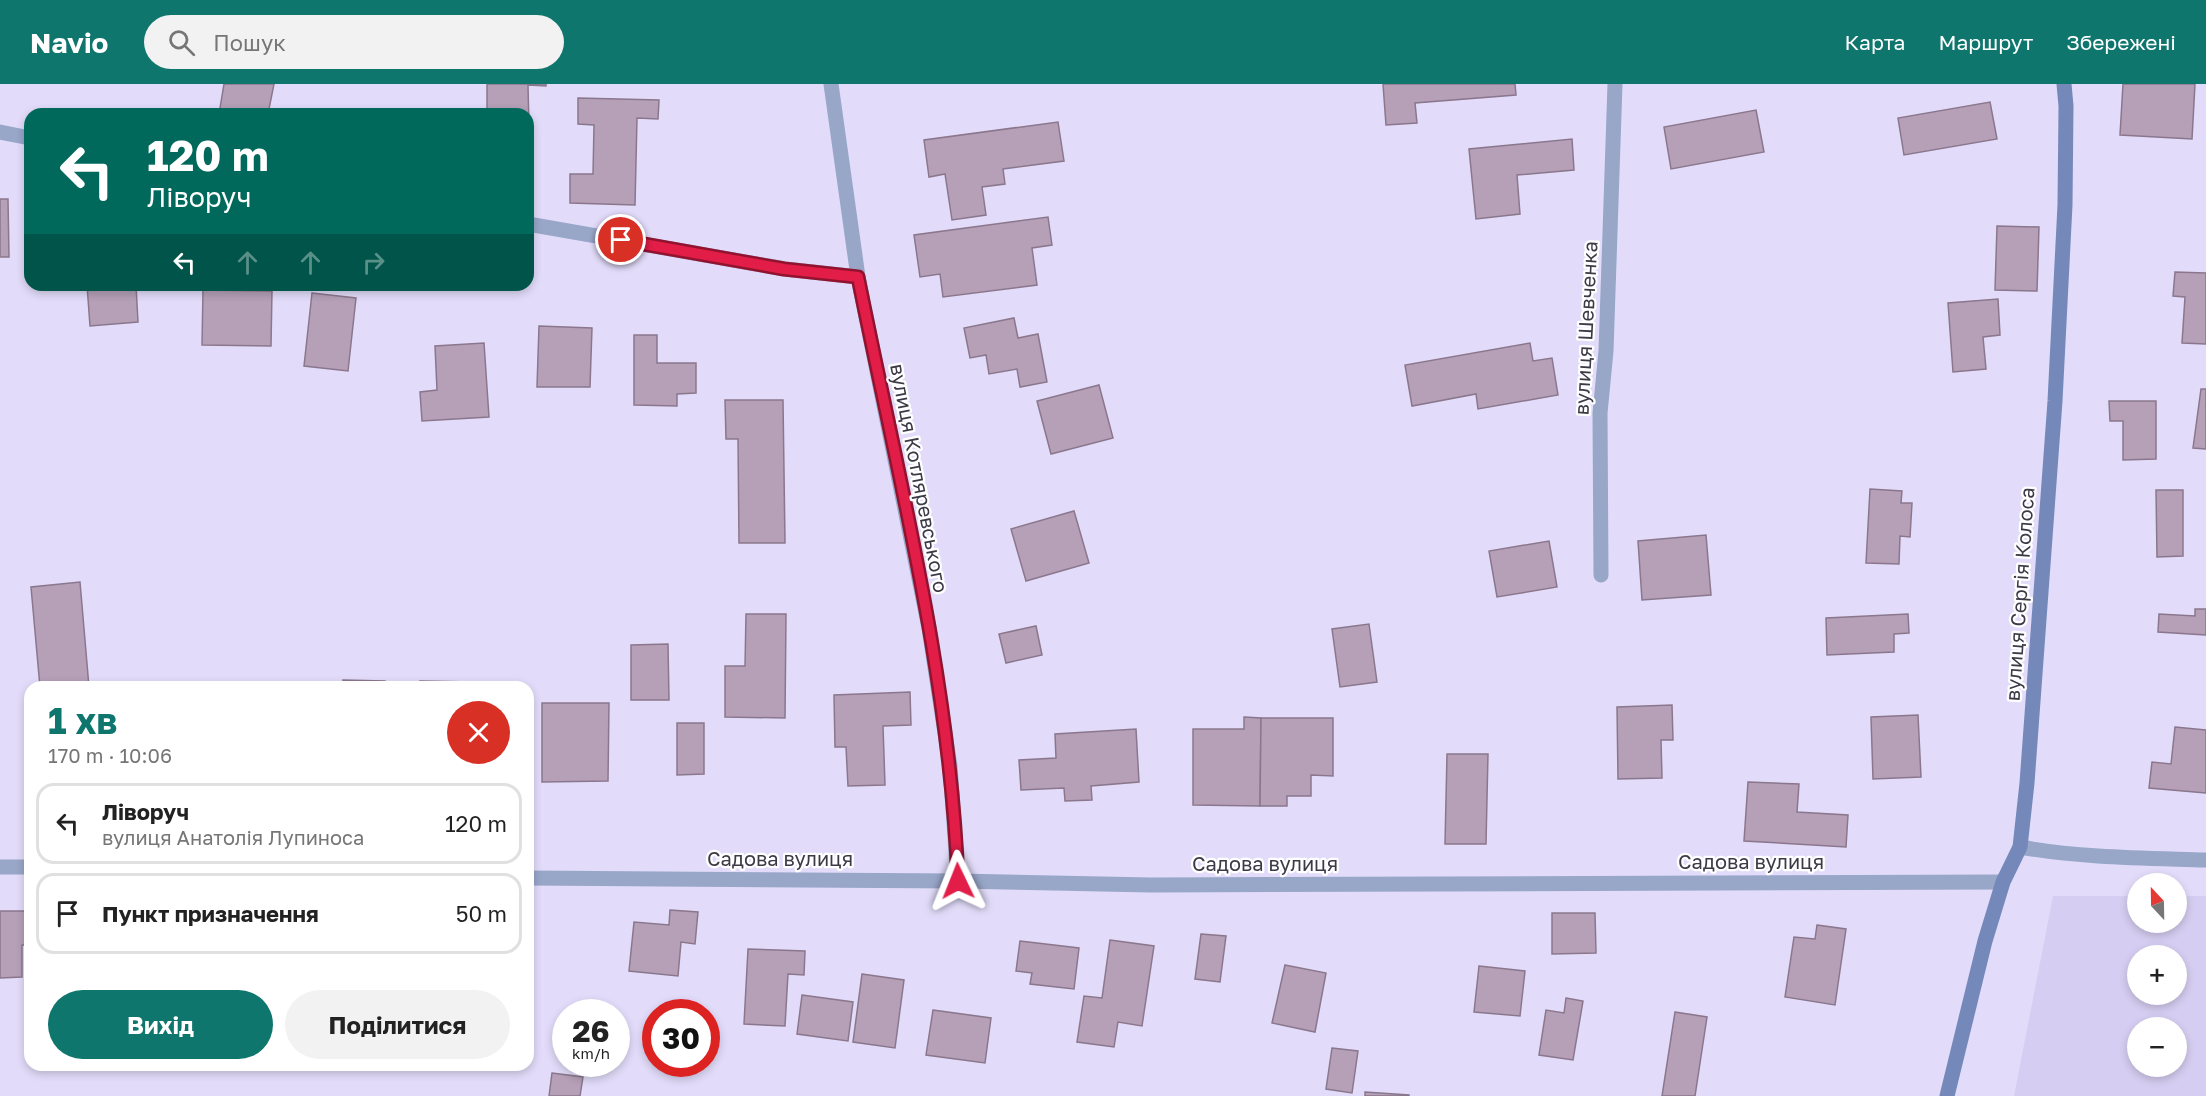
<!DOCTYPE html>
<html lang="uk">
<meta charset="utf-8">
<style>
body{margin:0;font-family:"Golos Text",sans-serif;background:#f2f2f2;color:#222;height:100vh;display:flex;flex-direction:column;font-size:22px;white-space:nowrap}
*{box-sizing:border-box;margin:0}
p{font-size:20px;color:#767676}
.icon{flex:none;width:33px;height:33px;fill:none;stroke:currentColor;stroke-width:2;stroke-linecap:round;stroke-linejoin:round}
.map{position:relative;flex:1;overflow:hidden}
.panel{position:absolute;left:24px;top:597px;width:510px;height:390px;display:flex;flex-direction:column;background:#fff;border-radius:18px;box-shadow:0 3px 9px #0003}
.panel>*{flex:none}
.guide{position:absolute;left:24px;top:24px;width:510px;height:183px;border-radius:18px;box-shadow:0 3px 9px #0003;background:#00695c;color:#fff;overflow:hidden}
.needle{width:39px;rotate:338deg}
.controls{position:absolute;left:2127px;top:789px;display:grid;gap:12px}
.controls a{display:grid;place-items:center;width:60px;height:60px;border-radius:50%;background:#fff;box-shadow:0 3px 9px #0003;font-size:30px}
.speed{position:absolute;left:552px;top:915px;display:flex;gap:12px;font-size:30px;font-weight:700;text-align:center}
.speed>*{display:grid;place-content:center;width:78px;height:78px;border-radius:50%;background:#fff;box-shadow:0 3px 9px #0003;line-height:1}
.speed small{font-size:15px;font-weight:400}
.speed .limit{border:9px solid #d22;background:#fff;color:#111}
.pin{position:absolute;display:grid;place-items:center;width:51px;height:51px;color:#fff;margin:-26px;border:3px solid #fff;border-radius:50%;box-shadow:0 2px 6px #0007}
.me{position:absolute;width:66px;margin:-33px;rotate:358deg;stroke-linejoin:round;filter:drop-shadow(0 0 4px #0008)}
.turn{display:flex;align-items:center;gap:21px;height:126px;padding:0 24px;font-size:27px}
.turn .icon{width:78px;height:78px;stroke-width:2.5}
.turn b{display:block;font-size:42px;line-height:51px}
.lanes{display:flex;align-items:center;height:57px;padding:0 24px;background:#0003;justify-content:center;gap:30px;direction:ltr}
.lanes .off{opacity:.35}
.round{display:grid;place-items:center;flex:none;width:63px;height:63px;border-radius:32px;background:#f2f2f2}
.headline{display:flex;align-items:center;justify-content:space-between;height:102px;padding:0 24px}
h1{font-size:36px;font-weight:700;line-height:45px;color:#0f766e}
.cta{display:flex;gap:12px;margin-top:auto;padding:12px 24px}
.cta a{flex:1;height:69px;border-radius:36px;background:#0f766e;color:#fff;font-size:24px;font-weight:700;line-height:69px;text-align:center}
.cta a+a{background:#f2f2f2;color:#222}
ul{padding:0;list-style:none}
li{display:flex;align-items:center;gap:18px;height:81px;margin:0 12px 9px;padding:0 12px;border:3px solid #e0e0e0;border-radius:18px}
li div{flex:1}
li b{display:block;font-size:22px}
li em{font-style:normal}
header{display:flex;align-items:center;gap:36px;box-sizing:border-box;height:84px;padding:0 30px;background:#0f766e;color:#fff}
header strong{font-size:28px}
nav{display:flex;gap:33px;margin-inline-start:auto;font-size:21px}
.search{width:420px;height:54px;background:#f2f2f2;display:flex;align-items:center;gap:15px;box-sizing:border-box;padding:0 21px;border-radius:33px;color:#767676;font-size:22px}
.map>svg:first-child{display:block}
</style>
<header>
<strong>Navio</strong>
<div class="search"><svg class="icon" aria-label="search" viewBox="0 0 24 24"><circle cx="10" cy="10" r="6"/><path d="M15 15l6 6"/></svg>Пошук</div>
<nav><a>Карта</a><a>Маршрут</a><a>Збережені</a></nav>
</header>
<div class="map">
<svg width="2206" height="1012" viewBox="0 0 2206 1012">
<rect width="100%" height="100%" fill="#e2dcfa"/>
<!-- built -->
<path fill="#d6cef2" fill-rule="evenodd" d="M 2053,812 L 2137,812 L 2138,838 L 2176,838 L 2177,812 L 2206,812 L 2206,1012 L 2014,1012 ZM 2138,872 L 2176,872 L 2176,910 L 2138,910 ZM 2138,944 L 2176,944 L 2176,982 L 2138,982 Z"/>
<!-- building -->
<g fill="#b5a0b7" stroke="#8b778d" stroke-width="1.5">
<path d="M 224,0 L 274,0 L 268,30 L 219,30 Z"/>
<path d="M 487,0 L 546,0 L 546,2 L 528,1 L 530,86 L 528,86 L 528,30 L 487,30 Z"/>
<path d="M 1383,0 L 1515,0 L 1516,11 L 1415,19 L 1417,39 L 1386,41 Z"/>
<path d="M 2123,0 L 2195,0 L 2192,55 L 2120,51 Z"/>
<path d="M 578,14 L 659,16 L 658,35 L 637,34 L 635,121 L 570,119 L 570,90 L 593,90 L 594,41 L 578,40 Z"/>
<path d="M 1990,18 L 1997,55 L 1904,71 L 1898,34 Z"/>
<path d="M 1756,26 L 1764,68 L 1671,85 L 1664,43 Z"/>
<path d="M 1058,38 L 1064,77 L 1003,85 L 1005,100 L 982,103 L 986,131 L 952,136 L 945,90 L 929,93 L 924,56 Z"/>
<path d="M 1572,55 L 1574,86 L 1517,91 L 1520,130 L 1476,135 L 1469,65 Z"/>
<path d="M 0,115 L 8,115 L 9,173 L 0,173 Z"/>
<path d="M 1048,133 L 1052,161 L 1032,164 L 1037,201 L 943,213 L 940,190 L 920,193 L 914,151 Z"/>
<path d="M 1997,142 L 2039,143 L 2037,207 L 1995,206 Z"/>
<path d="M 2175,188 L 2206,189 L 2206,260 L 2182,259 L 2185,213 L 2173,212 Z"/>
<path d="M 87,201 L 136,201 L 138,238 L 90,242 Z"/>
<path d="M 203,206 L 272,207 L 271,262 L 202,261 Z"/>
<path d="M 312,209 L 356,214 L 348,287 L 304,282 Z"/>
<path d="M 1998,215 L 2000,251 L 1983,253 L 1986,285 L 1953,288 L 1948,219 Z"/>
<path d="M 1014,234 L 1018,254 L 1038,250 L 1047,298 L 1020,303 L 1017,285 L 989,290 L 986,271 L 970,274 L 964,244 Z"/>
<path d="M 539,242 L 592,244 L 590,303 L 537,303 Z"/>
<path d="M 634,251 L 657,251 L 657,279 L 696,279 L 696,309 L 677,310 L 677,322 L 634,321 Z"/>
<path d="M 484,259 L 489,333 L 422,337 L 420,308 L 437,306 L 435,262 Z"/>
<path d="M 1530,259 L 1533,277 L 1552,274 L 1558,311 L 1478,325 L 1476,310 L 1412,322 L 1405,281 Z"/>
<path d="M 1099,301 L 1113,354 L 1051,370 L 1037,317 Z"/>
<path d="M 2201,305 L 2206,305 L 2206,365 L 2193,364 Z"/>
<path d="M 725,316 L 783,316 L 785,459 L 739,459 L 738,355 L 726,355 Z"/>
<path d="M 2109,317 L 2156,317 L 2156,375 L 2123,376 L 2123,337 L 2110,337 Z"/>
<path d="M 1870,405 L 1902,407 L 1901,419 L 1912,419 L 1910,453 L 1900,452 L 1899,480 L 1866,479 Z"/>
<path d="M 2156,406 L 2183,406 L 2183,472 L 2157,473 Z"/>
<path d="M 1074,427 L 1089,479 L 1026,497 L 1011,445 Z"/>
<path d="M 1706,451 L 1711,511 L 1642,516 L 1638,457 Z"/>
<path d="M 1549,457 L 1557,503 L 1497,513 L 1489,467 Z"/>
<path d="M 80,498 L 89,603 L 40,603 L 31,503 Z"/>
<path d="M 2195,525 L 2206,525 L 2206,551 L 2158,548 L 2159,530 L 2195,532 Z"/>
<path d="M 746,530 L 786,530 L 785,634 L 725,633 L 725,582 L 745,582 Z"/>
<path d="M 1908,530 L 1909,549 L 1894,550 L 1894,568 L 1827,571 L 1826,534 Z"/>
<path d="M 1369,540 L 1377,598 L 1340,603 L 1332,545 Z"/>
<path d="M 1036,542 L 1042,571 L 1006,579 L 999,550 Z"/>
<path d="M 668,560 L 669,616 L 631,616 L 631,561 Z"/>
<path d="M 343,596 L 385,597 L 385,603 L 343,603 Z"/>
<path d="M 420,597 L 473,598 L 473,603 L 420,603 Z"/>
<path d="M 910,608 L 911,641 L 883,642 L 885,701 L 848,702 L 846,663 L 835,663 L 834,611 Z"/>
<path d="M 542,619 L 609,619 L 608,697 L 542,698 Z"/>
<path d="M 1672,621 L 1673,656 L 1661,656 L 1662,694 L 1618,695 L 1617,623 Z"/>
<path d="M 1918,631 L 1921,693 L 1873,695 L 1871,633 Z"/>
<path d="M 1244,633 L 1261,634 L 1260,722 L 1193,721 L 1193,645 L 1244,645 Z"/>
<path d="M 1261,634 L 1333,634 L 1333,692 L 1311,691 L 1311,712 L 1287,712 L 1287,722 L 1260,722 Z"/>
<path d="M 677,639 L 704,639 L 704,690 L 677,691 Z"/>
<path d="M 2175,643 L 2206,646 L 2206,709 L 2149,704 L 2152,678 L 2171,680 Z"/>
<path d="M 1136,645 L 1139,698 L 1091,702 L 1092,716 L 1065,717 L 1064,704 L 1021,706 L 1019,676 L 1056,674 L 1055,650 Z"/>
<path d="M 1447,670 L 1488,670 L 1486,760 L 1445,760 Z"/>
<path d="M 1748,698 L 1799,700 L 1797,728 L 1848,731 L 1846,763 L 1744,757 Z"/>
<path d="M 670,826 L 698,828 L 695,860 L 681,858 L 678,892 L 629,887 L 634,838 L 669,841 Z"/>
<path d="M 0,827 L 30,827 L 30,861 L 22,861 L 22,893 L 0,894 Z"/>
<path d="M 1552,829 L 1595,829 L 1596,869 L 1552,870 Z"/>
<path d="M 1817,841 L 1846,845 L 1835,921 L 1785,913 L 1794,853 L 1815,855 Z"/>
<path d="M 1201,850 L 1226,852 L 1220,898 L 1195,895 Z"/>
<path d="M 1110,856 L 1154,862 L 1142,942 L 1118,938 L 1114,963 L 1077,958 L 1084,912 L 1102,914 Z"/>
<path d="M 1020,857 L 1079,864 L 1074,905 L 1030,900 L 1032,889 L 1016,887 Z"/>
<path d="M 748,865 L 805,867 L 804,891 L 788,890 L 785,942 L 744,940 Z"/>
<path d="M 1285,881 L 1326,889 L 1315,948 L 1272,939 Z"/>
<path d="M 1479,882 L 1525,887 L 1520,932 L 1474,928 Z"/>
<path d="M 862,890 L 904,896 L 895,964 L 853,958 Z"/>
<path d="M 802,911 L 853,918 L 848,957 L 797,950 Z"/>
<path d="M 1566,914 L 1583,917 L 1573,976 L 1539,971 L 1546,926 L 1564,929 Z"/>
<path d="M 933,926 L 991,934 L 985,979 L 926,971 Z"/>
<path d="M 1675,928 L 1707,933 L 1695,1012 L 1662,1012 Z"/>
<path d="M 1332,964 L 1358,967 L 1352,1009 L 1326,1005 Z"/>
<path d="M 552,989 L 583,993 L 580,1012 L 549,1012 Z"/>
<path d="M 1365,1008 L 1409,1011 L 1409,1012 L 1365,1012 Z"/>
</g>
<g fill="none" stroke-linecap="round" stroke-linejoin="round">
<!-- street -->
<g stroke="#98a6c8" stroke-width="15">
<path d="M 831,0 L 858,193 L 929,544 L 950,682 L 958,797"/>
<path d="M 0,48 L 30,54"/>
<path d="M 528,140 L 785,185 L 858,193"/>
<path d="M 1601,491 L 1600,329 L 1606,267 L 1615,0"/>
<path d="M 2020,763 C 2081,774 2144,774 2206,776"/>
<path d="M 0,783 L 30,783"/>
<path d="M 528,794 L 958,797 L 1151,801 L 2003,798"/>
</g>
<!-- secondary -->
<path stroke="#7588ba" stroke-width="15" d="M 1947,1012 L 1985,857 L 2003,798 L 2020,763 L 2027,699 L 2055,317 L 2065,121 L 2066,22 L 2064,0"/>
</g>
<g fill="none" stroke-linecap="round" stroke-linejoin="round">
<!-- route casing -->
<g stroke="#92132f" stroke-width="15">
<path id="route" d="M 621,156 L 784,185 L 858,193 C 898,392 950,593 958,797"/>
</g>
<!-- route -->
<use href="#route" stroke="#e11d48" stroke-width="10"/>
</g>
<g text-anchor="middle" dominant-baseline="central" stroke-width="4.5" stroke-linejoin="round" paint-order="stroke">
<!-- street labels -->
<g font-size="20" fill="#3c3a46" stroke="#fff">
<text transform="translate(1585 244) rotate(-87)">вулиця Шевченка</text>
<text transform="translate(920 394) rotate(79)">вулиця Котляревського</text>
<text transform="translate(2019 510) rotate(-86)">вулиця Сергія Колоса</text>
<text x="780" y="774">Садова вулиця</text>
<text x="1751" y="777">Садова вулиця</text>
<text x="1265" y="779">Садова вулиця</text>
</g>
</g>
</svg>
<div class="controls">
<a><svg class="needle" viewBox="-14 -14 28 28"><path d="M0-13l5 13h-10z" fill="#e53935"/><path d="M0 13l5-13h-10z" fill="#767676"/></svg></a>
<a>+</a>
<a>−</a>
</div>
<div class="speed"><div>26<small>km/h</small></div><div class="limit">30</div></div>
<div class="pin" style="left:621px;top:156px;background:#d93025"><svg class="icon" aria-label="arrive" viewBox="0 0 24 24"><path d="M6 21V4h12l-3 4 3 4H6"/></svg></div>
<svg class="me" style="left:958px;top:797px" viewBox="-20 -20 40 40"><path d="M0-17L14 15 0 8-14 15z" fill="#e11d48" stroke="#fff" stroke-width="4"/></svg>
<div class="guide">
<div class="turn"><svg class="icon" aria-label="left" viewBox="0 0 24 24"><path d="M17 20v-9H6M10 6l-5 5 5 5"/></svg><div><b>120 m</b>Ліворуч</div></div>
<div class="lanes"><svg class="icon" aria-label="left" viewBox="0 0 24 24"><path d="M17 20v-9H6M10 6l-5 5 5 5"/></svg><svg class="icon off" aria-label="ahead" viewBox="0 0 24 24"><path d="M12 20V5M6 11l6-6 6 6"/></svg><svg class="icon off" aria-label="ahead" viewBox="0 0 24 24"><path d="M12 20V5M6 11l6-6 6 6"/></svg><svg class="icon off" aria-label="right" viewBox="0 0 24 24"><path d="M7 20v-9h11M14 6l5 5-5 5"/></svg></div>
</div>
<section class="panel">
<div class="headline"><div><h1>1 хв</h1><p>170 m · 10:06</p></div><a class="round" style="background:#d93025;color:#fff"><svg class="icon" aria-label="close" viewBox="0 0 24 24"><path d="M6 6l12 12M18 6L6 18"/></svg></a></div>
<ul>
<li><svg class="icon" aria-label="left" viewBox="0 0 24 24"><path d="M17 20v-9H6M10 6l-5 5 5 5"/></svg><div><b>Ліворуч</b><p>вулиця Анатолія Лупиноса</p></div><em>120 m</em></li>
<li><svg class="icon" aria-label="arrive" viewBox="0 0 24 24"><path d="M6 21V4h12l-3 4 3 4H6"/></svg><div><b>Пункт призначення</b></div><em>50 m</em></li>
</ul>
<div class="cta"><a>Вихід</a><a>Поділитися</a></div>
</section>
</div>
